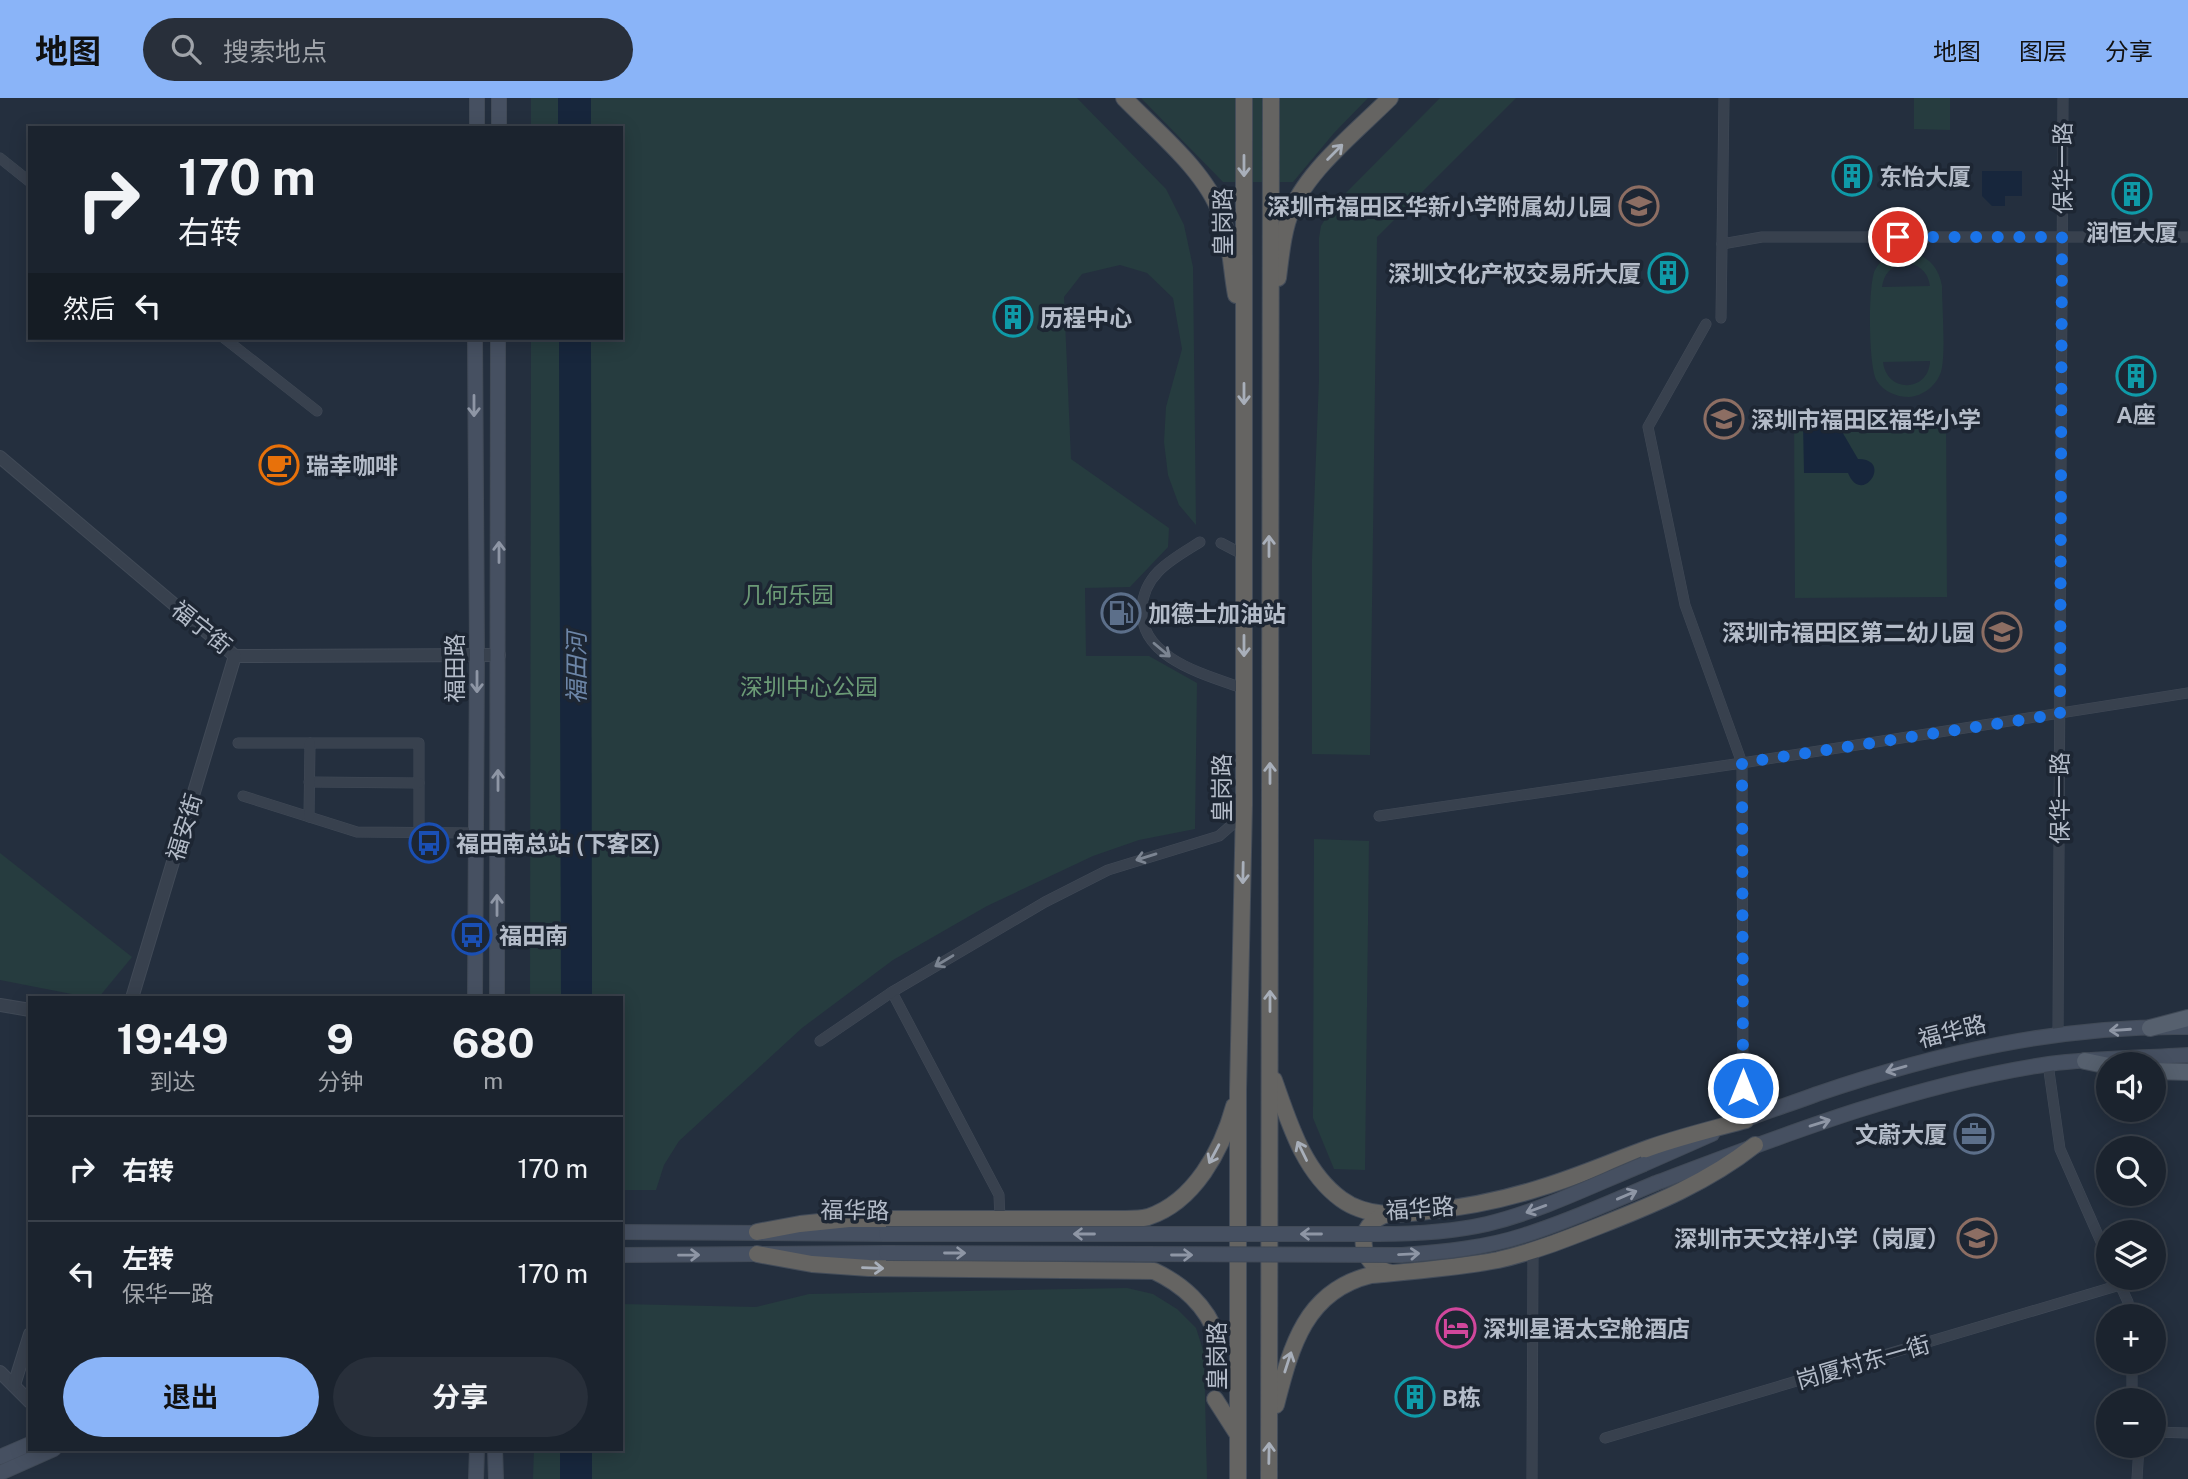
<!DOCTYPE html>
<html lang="zh">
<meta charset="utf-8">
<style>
body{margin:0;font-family:"Public Sans","Noto Sans SC",sans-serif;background:#282f3a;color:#f1f3f6;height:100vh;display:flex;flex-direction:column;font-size:26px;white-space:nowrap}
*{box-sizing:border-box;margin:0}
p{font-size:23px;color:#a0a4aa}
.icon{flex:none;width:38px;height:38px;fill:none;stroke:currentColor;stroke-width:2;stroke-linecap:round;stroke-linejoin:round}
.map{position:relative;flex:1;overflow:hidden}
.side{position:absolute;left:28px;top:898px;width:595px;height:455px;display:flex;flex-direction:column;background:#1b232e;border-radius:0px;box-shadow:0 4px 18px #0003,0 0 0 2px #39404a}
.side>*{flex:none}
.banner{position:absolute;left:28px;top:28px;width:595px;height:214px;border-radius:0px;box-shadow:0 4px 18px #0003,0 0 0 2px #39404a;background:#1b232e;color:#f1f3f6;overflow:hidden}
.buttons{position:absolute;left:2096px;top:954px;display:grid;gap:14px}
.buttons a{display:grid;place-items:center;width:70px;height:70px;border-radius:50%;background:#1b232e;box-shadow:0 4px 18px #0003,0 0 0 2px #39404a;font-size:35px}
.pin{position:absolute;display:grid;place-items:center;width:60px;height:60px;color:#fff;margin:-30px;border:4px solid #fff;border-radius:50%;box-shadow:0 2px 7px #0007}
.me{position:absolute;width:77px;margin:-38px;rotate:0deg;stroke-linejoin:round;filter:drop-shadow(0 0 5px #0008)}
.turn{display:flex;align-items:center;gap:24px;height:147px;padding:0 35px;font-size:32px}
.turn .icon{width:91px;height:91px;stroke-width:2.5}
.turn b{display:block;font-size:49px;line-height:60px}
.then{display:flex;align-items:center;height:66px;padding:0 35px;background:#0003;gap:14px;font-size:26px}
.eta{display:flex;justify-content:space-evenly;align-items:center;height:119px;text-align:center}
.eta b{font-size:42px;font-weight:700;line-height:49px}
.primary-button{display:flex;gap:14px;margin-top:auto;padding:14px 35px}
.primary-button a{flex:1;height:80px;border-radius:42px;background:#8ab4f8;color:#111;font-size:28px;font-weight:700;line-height:80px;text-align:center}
.primary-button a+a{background:#282f3a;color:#f1f3f6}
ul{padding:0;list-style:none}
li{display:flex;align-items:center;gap:21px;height:105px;padding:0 35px;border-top:2px solid #39404a}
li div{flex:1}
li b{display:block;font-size:26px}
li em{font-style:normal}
header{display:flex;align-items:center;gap:42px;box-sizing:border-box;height:98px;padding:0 35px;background:#8ab4f8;color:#111}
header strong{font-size:33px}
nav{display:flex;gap:38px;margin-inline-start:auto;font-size:24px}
.search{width:490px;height:63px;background:#282f3a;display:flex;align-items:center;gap:18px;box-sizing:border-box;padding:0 24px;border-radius:38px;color:#a0a4aa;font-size:26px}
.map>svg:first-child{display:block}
</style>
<header>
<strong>地图</strong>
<div class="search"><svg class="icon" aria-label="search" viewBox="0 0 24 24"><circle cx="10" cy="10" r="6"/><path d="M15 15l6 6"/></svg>搜索地点</div>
<nav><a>地图</a><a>图层</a><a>分享</a></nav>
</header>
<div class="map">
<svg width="2188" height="1381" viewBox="0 0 2188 1381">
<rect width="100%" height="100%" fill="#242f3e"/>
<!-- green -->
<g fill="#263c3f" fill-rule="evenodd">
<path d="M 531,0 L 1077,0 L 1166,91 L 1184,127 L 1193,169 L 1196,427 L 1179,407 L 1168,377 L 1164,344 L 1166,309 L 1182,251 L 1173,200 L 1147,175 L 1120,167 L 1082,176 L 1064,199 L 1071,361 L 1169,430 L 1168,449 L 1130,489 L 1085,490 L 1086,558 L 1149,558 L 1197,585 L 1195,731 L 1139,742 L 1093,758 L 987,808 L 893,862 L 802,930 L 679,1043 L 664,1067 L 656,1092 L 621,1092 L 621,900 L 530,900 L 531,240 L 621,240 L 621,30 L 531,30 Z"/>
<path d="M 1141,0 L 1368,0 L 1334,35 L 1293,84 L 1223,84 Z"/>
<path d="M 1440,0 L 1516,0 L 1377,139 L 1370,657 L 1312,656 L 1312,461 L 1319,281 L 1319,140 L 1321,128 L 1333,108 Z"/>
<path d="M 1914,0 L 1950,0 L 1950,32 L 1914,31 Z"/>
<path d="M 1901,154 C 1923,154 1938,165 1942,188 C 1942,209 1946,256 1941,274 C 1936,288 1923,298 1909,299 C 1896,299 1883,293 1877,283 C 1868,270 1868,185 1875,172 C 1881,161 1890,157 1901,154 ZM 1903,165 C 1918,165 1928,173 1930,188 L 1882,189 C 1884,176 1890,169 1903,165 ZM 1930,263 C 1929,294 1887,296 1883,264 Z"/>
<path d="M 1946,316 L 1947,499 L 1795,500 L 1794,317 Z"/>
<path d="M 1314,741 L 1369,743 L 1365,1072 L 1334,1071 L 1313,1020 Z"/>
<path d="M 0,755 L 132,859 L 99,899 L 87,899 L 0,882 Z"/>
<path d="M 1127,1190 L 1153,1196 L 1177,1211 L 1196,1230 L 1204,1255 L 1207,1381 L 533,1381 L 534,1351 L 621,1351 L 621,1206 L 756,1209 L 809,1196 Z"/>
</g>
<!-- water -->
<g fill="#17263c">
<rect x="558" y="0" width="33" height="30"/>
<path d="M 1982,73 L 2022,73 L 2022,98 L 2005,98 L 2005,108 L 1992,108 L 1982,98 Z"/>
<path d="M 559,240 L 591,240 L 592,899 L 561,899 Z"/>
<path d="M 1803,325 L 1837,325 L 1858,361 C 1894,361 1862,409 1848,375 L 1804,375 Z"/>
<rect x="560" y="1351" width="32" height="30"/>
</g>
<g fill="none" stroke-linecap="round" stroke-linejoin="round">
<!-- minor casing -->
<g stroke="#414a57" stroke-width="11">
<g id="minor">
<path d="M 0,60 L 30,84"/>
<path d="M 1722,146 L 1762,139 L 2188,139"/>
<path d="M 1721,220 L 1724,0"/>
<path d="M 1706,226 L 1648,329 L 1685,507 L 1742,665 L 1743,990 L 1746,1022"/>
<path d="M 224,240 L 317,313"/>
<path d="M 1200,444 C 1173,461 1144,475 1142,510 C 1139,561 1207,577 1245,591"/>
<path d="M 1221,445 L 1244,457"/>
<path d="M 238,645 L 419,645 L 419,735"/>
<path d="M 309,684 L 419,685"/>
<path d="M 243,698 L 357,734 L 476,735"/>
<path d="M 1379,718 L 1742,665 L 2188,595"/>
<path d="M 309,719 L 310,645"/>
<path d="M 892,894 L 999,1097 L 1000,1121"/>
<path d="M 2058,937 L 2063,0"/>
<path d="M 820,943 L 892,894 L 1045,804 L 1108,772 L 1219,738 L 1235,724 L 1241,713"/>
<path d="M 2048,966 L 2060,1051 L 2109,1162"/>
<path d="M 2117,1180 L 2128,1204 L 2129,1218"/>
<path d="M 2132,1264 L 2132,1302"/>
<path d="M 2154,1334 L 2188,1335"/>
<path d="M 1605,1340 L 2120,1187"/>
<path d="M 1532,1381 L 1533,1153"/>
<path d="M 2137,1381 L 2139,1348"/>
</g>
</g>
<!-- tertiary casing -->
<g stroke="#414a57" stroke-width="14">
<g id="tertiary">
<path d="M 0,359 L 235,558 L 499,557"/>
<path d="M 132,900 L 235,558"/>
<path d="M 0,907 L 30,912"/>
<path d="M 0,1274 L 30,1304"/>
<path d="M 14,1287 L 30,1236"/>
</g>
</g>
<!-- secondary casing -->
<g stroke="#414a57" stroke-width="16">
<g id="secondary">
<path d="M 477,30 L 477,0"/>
<path d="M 499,30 L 499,0"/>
<path d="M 475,240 L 477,557 L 475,900"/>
<path d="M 497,900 L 498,240"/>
<path d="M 1737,1025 C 1763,1014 1791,1006 1817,996 C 1937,955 2061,927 2188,929"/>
<path d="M 1644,1066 L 1712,1036"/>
<path d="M 1656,1085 C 1783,1037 1914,986 2049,966 C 2095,960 2142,960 2188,957"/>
<path d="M 621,1134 L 886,1136"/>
<path d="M 621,1157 L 886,1155"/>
<path d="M 495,1351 L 496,1381"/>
<path d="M 0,1359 L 30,1346"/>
<path d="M 0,1375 L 54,1351"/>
<path d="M 476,1381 L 477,1351"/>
</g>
</g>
<!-- primary casing -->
<g stroke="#414a57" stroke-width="18">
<g id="primary">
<path d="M 2150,930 L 2188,920"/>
<path d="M 2085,963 L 2109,968"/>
<path d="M 2154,973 L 2188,974"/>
</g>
</g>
<!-- trunk casing -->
<g stroke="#434c59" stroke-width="18">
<g id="trunk">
<path d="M 1124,0 C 1156,33 1206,73 1221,117 C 1231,142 1231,171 1236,197"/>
<path d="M 1278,180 C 1281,157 1283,132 1292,111 C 1309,71 1359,31 1390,0"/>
<path d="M 1274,982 C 1289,1024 1303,1073 1341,1101 C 1367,1120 1399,1117 1428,1113 C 1468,1109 1506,1101 1543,1089 C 1579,1078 1613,1063 1649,1050 C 1680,1039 1713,1031 1746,1022"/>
<path d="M 1388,1116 C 1353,1125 1357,1169 1392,1175"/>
<path d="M 757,1134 L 800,1126 L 849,1121 L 1125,1121 C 1132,1121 1141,1121 1148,1119 C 1194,1104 1222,1052 1234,1008"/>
<path d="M 757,1156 L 812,1166 L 869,1170 L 1154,1173 C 1182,1186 1207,1208 1217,1238"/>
<path d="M 1215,1301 L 1238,1337"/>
<path d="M 1276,1307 C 1291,1249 1305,1193 1371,1177 C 1413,1173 1456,1170 1498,1162 C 1533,1154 1566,1141 1599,1128 C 1655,1106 1708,1084 1755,1047"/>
<path d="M 1238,1381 L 1238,993 L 1244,707 L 1244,0"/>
<path d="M 1269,1381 L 1271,0"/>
</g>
</g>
<!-- minor -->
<use href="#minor" stroke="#38414e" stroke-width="10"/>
<!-- tertiary -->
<use href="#tertiary" stroke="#38414e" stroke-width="12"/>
<!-- secondary -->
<use href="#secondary" stroke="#465061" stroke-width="14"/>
<!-- primary -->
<use href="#primary" stroke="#56606e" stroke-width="16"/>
<!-- trunk -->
<use href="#trunk" stroke="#656462" stroke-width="16"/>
<!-- secondary-bridge casing -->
<g stroke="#414a57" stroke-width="16" stroke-linecap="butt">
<g id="secondary-bridge">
<path d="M 886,1136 L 1379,1136 C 1415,1136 1452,1134 1487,1126 C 1541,1113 1593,1087 1644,1066"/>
<path d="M 886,1155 L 1402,1157 C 1444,1154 1485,1150 1525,1137 C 1570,1123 1613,1103 1656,1085"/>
</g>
</g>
<!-- secondary-bridge -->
<use href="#secondary-bridge" stroke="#465061" stroke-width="14"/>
</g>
<!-- one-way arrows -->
<defs><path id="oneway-shaft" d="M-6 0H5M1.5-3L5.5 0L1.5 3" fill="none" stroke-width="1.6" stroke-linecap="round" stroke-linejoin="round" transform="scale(1.75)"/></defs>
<g stroke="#a8afba">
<use href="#oneway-shaft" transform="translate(1335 54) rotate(-45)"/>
<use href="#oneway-shaft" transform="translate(1244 68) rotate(90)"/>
<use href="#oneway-shaft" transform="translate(1244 296) rotate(90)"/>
<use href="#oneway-shaft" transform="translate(1269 448) rotate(-90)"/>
<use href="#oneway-shaft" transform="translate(1244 548) rotate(90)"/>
<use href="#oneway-shaft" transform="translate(1270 675) rotate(-90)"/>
<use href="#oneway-shaft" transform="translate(1243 775) rotate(91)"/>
<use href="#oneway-shaft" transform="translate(1270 903) rotate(-90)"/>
<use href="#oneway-shaft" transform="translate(1302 1053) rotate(-116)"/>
<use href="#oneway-shaft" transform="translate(1214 1056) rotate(118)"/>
<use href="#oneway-shaft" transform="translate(873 1170) rotate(2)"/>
<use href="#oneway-shaft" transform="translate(1288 1264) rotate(-72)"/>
<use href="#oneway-shaft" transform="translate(1269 1355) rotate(-89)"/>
</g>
<g stroke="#8e96a5">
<use href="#oneway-shaft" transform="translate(474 308) rotate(90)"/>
<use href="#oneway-shaft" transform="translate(499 454) rotate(-90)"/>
<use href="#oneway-shaft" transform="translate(477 584) rotate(90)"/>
<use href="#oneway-shaft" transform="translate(498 682) rotate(-90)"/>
<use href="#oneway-shaft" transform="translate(497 807) rotate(-90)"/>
<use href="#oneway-shaft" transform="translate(2120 932) rotate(176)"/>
<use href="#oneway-shaft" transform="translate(1896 971) rotate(164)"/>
<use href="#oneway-shaft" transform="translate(1820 1025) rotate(-17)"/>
<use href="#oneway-shaft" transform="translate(1627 1097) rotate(-23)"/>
<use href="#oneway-shaft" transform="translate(1536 1111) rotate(160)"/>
<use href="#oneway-shaft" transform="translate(1084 1136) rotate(-180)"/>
<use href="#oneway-shaft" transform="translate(1311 1136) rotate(-180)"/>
<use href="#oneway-shaft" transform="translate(955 1155)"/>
<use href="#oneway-shaft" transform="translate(1409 1156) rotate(-3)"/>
<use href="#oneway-shaft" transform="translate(689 1157) rotate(-1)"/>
<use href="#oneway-shaft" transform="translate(1182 1157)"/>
</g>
<g stroke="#7c8592">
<use href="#oneway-shaft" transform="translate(1162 552) rotate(40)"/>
<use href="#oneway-shaft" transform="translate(1146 759) rotate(163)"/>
<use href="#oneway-shaft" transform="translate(944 863) rotate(149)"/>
</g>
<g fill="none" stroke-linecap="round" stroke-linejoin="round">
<!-- route -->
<path stroke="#1a73e8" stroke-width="12" stroke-dasharray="0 21.6" d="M 1743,990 L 1742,665 L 2060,616 L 2062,139 L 1898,139"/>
</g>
<!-- icons -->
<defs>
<g id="building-ring" transform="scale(2.0125)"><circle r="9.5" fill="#1d2633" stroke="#0f9aa8" stroke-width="1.5"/><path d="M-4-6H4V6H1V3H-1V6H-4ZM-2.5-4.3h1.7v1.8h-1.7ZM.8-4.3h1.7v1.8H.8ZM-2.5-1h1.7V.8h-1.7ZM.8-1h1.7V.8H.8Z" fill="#0f9aa8"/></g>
<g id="school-ring" transform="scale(2.0125)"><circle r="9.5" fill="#1d2633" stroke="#8d6e63" stroke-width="1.5"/><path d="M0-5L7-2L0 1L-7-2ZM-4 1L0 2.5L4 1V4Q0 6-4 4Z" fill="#8d6e63"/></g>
<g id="cafe-ring" transform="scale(2.0125)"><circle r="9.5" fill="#1d2633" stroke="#e8710a" stroke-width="1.5"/><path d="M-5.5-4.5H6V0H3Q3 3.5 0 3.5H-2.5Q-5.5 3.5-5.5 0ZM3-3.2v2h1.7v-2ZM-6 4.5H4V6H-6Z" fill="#e8710a"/></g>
<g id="fuel-ring" transform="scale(2.0125)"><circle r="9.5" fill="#1d2633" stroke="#5c6f8a" stroke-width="1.5"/><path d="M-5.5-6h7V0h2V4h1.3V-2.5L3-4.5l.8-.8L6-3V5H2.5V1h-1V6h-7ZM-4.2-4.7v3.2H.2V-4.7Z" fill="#5c6f8a"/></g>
<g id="bus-ring" transform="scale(2.0125)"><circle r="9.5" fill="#1d2633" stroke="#1a4fb4" stroke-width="1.5"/><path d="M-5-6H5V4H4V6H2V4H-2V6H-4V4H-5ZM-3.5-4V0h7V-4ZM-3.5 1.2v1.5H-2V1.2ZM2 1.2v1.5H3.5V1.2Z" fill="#1a4fb4"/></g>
<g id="office-ring" transform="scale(2.0125)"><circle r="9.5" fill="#1d2633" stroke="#5c6f8a" stroke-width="1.5"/><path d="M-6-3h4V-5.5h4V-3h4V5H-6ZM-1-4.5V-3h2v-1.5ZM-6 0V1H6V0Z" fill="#5c6f8a"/></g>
<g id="hotel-ring" transform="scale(2.0125)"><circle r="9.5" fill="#1d2633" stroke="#d1479c" stroke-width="1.5"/><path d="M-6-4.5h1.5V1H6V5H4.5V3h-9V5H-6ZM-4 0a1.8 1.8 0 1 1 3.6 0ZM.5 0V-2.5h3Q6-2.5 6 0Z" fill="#d1479c"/></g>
</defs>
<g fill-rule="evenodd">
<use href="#building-ring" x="1852" y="78"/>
<use href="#building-ring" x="2132" y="96"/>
<use href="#school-ring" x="1639" y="108"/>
<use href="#building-ring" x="1668" y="175"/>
<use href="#building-ring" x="1013" y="219"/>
<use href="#building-ring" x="2136" y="278"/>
<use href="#school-ring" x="1724" y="321"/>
<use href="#cafe-ring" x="279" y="367"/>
<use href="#fuel-ring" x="1121" y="515"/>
<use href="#school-ring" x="2002" y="534"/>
<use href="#bus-ring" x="429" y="745"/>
<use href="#bus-ring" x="472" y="837"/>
<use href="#office-ring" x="1974" y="1036"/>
<use href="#school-ring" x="1977" y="1140"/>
<use href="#hotel-ring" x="1456" y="1230"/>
<use href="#building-ring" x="1415" y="1299"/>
</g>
<g text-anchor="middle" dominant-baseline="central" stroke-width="7" stroke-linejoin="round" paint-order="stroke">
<!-- street labels -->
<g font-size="23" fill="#b4bcc9" stroke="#1d2633">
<text transform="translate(2062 70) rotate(-90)">保华一路</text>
<text transform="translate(1222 124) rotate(-90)">皇岗路</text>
<text transform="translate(202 529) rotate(39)">福宁街</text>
<text transform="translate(454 570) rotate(-90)">福田路</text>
<text transform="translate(1221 690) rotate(-90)">皇岗路</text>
<text transform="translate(2059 700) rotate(-90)">保华一路</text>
<text transform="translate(184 729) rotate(-73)">福安街</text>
<text transform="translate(1952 933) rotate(-14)">福华路</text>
<text transform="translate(1420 1110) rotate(-4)">福华路</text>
<text transform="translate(855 1112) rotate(1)">福华路</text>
<text transform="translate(1216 1258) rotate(-90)">皇岗路</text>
<text transform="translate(1863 1264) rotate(-16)">岗厦村东一街</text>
</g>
<!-- poi labels -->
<g font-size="23" font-weight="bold" fill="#b4bcc9" stroke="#1d2633" text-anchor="start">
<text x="1879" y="78">东怡大厦</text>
<text x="1612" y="108" text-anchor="end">深圳市福田区华新小学附属幼儿园</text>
<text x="2132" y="134" text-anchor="middle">润恒大厦</text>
<text x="1641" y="175" text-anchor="end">深圳文化产权交易所大厦</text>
<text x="1040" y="219">历程中心</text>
<text x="2136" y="316" text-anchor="middle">A座</text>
<text x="1751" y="321">深圳市福田区福华小学</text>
<text x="306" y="367">瑞幸咖啡</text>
<text x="1148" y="515">加德士加油站</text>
<text x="1975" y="534" text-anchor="end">深圳市福田区第二幼儿园</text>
<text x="456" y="745">福田南总站 (下客区)</text>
<text x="499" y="837">福田南</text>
<text x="1947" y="1036" text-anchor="end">文蔚大厦</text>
<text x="1950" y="1140" text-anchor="end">深圳市天文祥小学（岗厦）</text>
<text x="1483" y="1230">深圳星语太空舱酒店</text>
<text x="1442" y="1299">B栋</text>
</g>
<!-- park labels -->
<g font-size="23" fill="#6b9a76" stroke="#1d2633">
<text x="788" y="496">几何乐园</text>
<text x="809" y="588">深圳中心公园</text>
</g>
<!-- water labels -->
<g font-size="24" font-style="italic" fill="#6d86a8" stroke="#1d2633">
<text transform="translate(576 570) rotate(-90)">福田河</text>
</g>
</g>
</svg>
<div class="buttons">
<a><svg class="icon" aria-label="sound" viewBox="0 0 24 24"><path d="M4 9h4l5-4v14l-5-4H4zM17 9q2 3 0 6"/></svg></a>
<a><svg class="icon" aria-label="search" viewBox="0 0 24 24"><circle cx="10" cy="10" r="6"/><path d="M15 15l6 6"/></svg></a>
<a><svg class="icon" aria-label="layers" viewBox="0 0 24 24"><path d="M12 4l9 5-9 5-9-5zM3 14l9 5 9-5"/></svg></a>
<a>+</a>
<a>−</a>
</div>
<div class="pin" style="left:1898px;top:139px;background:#d93025"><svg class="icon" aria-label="arrive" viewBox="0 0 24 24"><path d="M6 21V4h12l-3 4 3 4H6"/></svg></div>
<svg class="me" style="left:1743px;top:990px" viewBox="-20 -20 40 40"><circle r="17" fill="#1a73e8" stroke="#fff" stroke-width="3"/><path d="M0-11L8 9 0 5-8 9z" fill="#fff"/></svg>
<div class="banner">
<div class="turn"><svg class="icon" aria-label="right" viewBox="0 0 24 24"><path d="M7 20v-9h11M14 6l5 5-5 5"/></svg><div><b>170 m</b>右转</div></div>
<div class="then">然后<svg class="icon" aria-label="left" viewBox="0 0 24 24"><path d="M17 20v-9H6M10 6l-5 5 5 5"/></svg></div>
</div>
<section class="side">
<div class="eta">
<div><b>19:49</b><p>到达</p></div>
<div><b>9</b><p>分钟</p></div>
<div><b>680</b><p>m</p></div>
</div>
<ul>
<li><svg class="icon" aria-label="right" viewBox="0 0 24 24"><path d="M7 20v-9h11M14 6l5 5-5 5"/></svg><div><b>右转</b></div><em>170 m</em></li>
<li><svg class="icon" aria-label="left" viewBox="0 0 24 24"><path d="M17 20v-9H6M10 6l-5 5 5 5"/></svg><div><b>左转</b><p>保华一路</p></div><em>170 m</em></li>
</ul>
<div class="primary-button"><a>退出</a><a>分享</a></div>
</section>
</div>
